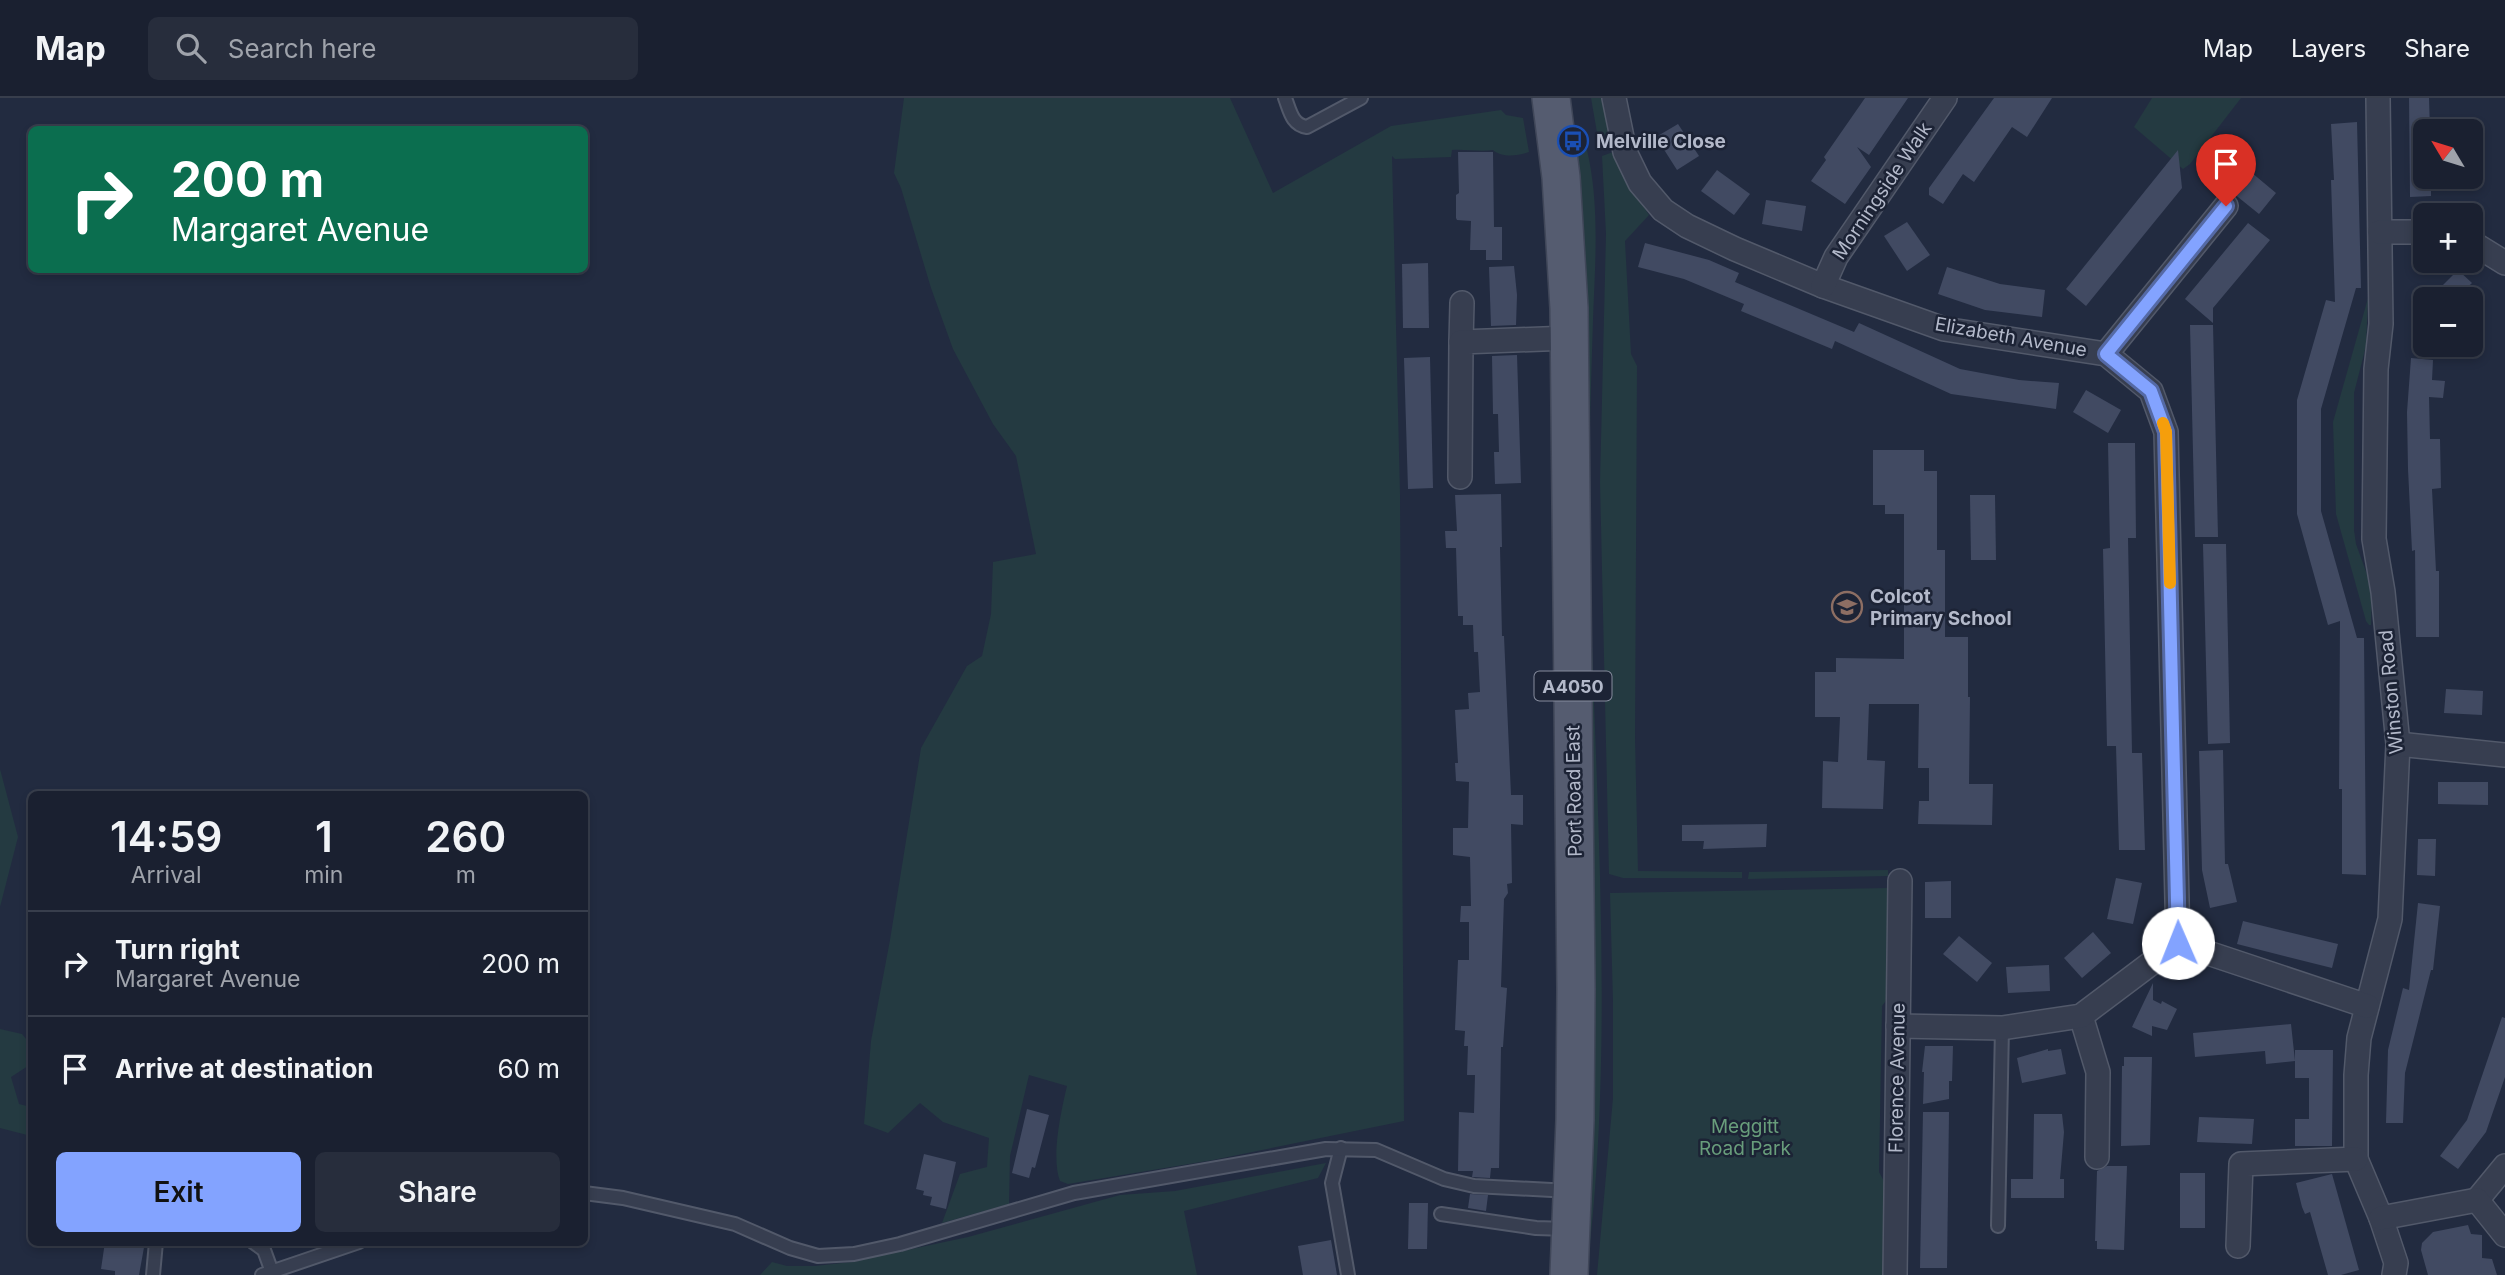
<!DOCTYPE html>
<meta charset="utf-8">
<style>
body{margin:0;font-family:Inter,sans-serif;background:#272d3c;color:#f1f3f6;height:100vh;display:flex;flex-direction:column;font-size:26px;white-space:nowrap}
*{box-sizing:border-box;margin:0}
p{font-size:23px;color:#9fa3ab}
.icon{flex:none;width:38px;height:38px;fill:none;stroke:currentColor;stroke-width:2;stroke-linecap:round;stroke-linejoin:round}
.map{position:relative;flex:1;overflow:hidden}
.sheet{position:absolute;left:28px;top:693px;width:560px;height:455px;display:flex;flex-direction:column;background:#1a2030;border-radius:10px;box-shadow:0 4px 10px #0003,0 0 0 2px #383e4c}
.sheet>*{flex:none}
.hud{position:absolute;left:28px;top:28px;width:560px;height:147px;border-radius:10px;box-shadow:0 4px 10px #0003,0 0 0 2px #383e4c;background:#0b6e4f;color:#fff;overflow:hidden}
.needle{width:46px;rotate:308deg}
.buttons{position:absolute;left:2413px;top:21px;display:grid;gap:14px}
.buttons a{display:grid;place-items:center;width:70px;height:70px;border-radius:10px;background:#1a2030;box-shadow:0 4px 10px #0003,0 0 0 2px #383e4c;font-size:35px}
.pin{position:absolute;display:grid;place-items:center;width:60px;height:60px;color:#fff;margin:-72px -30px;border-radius:50% 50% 50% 0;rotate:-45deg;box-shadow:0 0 7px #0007}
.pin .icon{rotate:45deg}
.me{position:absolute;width:77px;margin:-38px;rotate:359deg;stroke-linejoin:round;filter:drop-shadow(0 0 5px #0008)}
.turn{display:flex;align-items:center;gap:24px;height:147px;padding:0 28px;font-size:32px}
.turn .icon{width:91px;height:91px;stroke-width:2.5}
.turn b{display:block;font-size:49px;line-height:60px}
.eta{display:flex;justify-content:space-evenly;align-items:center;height:119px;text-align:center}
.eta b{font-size:42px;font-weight:600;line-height:49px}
.cta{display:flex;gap:14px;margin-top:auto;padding:14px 28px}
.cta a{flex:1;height:80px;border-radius:10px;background:#83a3ff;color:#111;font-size:28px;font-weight:600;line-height:80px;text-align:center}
.cta a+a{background:#272d3c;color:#f1f3f6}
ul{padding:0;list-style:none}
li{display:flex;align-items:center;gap:21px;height:105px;padding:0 28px;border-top:2px solid #383e4c}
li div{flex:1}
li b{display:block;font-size:26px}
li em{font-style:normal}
header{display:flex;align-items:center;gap:42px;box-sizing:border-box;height:98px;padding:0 35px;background:#1a2030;border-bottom:2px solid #383e4c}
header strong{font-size:33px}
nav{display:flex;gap:38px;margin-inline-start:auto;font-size:24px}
.search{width:490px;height:63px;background:#272d3c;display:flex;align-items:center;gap:18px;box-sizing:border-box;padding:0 24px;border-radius:10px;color:#9fa3ab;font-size:26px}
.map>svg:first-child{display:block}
</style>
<header>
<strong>Map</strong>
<div class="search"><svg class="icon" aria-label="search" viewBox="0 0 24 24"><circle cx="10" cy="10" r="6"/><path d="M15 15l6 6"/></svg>Search here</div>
<nav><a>Map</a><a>Layers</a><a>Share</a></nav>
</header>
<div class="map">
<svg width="2505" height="1177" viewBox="0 0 2505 1177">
<rect width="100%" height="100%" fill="#222b40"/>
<!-- green -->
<g fill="#243a41">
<path d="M 904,0 L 1230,0 L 1273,95 L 1391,28 L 1501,12 L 1506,17 L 1523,20 L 1529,54 C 1518,58 1502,60 1493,52 C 1479,54 1466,51 1452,52 L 1451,59 L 1395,61 L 1392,58 L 1400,396 L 1404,1023 L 1213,1062 L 1068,1086 L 1060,1083 C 1051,1060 1061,1013 1067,988 L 1029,977 L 1010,1058 L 1009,1106 L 942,1125 L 960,1076 L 987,1069 L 989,1040 L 943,1024 L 920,1005 L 888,1035 L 864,1026 L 871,943 L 890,842 L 921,650 L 967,568 L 982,558 L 991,516 L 993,464 L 1036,456 L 1016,358 L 993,326 L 953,251 L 931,190 L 901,90 L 894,75 Z"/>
<path d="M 1591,0 L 1605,0 L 1611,42 L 1599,46 Z"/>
<path d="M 2152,0 L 2241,0 L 2190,66 L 2183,71 L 2134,29 Z"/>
<path d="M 1570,49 L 1587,52 C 1600,107 1595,167 1593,222 C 1591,285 1589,347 1589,409 C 1591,655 1616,902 1590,1146 L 1583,1147 Z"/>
<path d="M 1613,54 L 1626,82 L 1649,117 L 1625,143 L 1631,256 L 1637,268 L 1635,640 L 1638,773 L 1742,774 L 1742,780 L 1623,780 L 1609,776 L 1600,384 L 1606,136 L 1602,58 Z"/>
<path d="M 2368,200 L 2366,248 L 2354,295 L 2354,432 L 2356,446 L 2372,490 L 2371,527 L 2369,527 L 2366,523 L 2336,416 L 2333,324 Z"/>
<path d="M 0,671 L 18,739 L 0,809 Z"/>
<path d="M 1888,772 L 1888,778 L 1748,781 L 1749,774 Z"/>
<path d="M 1889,790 L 1888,900 L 1882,908 L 1879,1074 L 1885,1085 L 1884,1177 L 1597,1177 L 1613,1000 L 1613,904 L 1610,795 Z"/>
<path d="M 0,931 L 22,936 L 31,947 L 31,966 L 11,979 L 19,1006 L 31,1009 L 31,1038 L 0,1030 Z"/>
<path d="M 1326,1065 L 1318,1080 L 1184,1113 L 1197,1177 L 760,1177 L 772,1164 L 787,1168 L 815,1168 L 851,1164 L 968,1139 L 1120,1097 L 1175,1093 Z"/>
</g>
<!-- building -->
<g fill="#414a62">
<path d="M 1865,0 L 1908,0 L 1869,57 L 1857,49 L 1871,69 L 1845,106 L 1811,83 L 1826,62 L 1824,59 Z"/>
<path d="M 1994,0 L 2052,0 L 2027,39 L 2012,29 L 1974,84 L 1963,76 L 1943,106 L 1929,97 L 1929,90 Z"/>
<path d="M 2409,0 L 2429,0 L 2430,33 L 2426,33 L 2426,79 L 2431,79 L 2431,98 L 2410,99 Z"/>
<path d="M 2357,24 L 2361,190 L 2356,190 L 2321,311 L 2321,413 L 2357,540 L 2364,540 L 2366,777 L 2342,776 L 2342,691 L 2339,691 L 2340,523 L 2328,527 L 2297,416 L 2297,302 L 2326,202 L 2335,204 L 2331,82 L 2334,82 L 2331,26 Z"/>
<path d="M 1678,26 L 1699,58 L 1677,72 L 1656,39 Z"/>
<path d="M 2215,44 L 2276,95 L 2259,116 L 2197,66 Z"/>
<path d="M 2178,52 L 2182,90 L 2086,208 L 2066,191 Z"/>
<path d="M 1458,54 L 1493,54 L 1494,129 L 1502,129 L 1502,162 L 1486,162 L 1486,152 L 1470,152 L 1471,123 L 1457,122 L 1456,120 L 1456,97 L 1459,95 Z"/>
<path d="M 1717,72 L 1750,96 L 1734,117 L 1701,93 Z"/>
<path d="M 1766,102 L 1806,108 L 1802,133 L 1762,126 Z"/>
<path d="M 1907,124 L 1930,157 L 1907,173 L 1884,138 Z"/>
<path d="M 2248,125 L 2270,142 L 2213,210 L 2213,225 L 2185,201 Z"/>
<path d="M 1645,145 L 1709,162 L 1739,175 L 1735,184 L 1854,234 L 1859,225 L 1960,271 L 2019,282 L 2059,285 L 2056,311 L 1951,296 L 1835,243 L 1832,251 L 1741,213 L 1744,206 L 1684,181 L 1638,169 Z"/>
<path d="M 1428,165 L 1429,230 L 1403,230 L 1402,166 Z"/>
<path d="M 1514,168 L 1517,197 L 1516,227 L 1491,228 L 1489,169 Z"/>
<path d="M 1947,169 L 2000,186 L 2045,192 L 2042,219 L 1985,212 L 1938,196 Z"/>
<path d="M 2458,172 L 2472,185 L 2455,201 L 2429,201 Z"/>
<path d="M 2190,227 L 2213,227 L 2218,439 L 2195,439 Z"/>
<path d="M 1517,257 L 1521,385 L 1495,386 L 1494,354 L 1499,354 L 1498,316 L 1493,316 L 1492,258 Z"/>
<path d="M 1430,259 L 1433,390 L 1408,391 L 1404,260 Z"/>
<path d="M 2411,260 L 2433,262 L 2432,282 L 2445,283 L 2443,300 L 2429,299 L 2430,341 L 2440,341 L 2441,390 L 2432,391 L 2436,473 L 2439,473 L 2439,539 L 2416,539 L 2415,452 L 2412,453 L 2408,371 L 2407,314 Z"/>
<path d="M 2086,292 L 2121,312 L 2108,335 L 2073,314 Z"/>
<path d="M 2108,345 L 2135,345 L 2136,440 L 2128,440 L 2132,655 L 2142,655 L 2145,752 L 2119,752 L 2116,648 L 2107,648 L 2103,451 L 2110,450 Z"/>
<path d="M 1873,352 L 1924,352 L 1924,373 L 1937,373 L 1937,452 L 1945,452 L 1945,539 L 1968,539 L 1968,599 L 1970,599 L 1969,686 L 1993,686 L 1992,727 L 1918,726 L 1919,703 L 1929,703 L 1929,670 L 1918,670 L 1919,606 L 1869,606 L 1867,662 L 1885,663 L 1883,711 L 1822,710 L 1823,663 L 1838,664 L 1840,619 L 1815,619 L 1815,574 L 1836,574 L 1836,560 L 1904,561 L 1904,416 L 1885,416 L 1885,407 L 1873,407 Z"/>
<path d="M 1501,396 L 1502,449 L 1500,449 L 1502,538 L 1504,538 L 1511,697 L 1523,697 L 1523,727 L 1511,726 L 1512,785 L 1507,786 L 1508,795 L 1504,801 L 1501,889 L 1507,890 L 1503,949 L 1501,949 L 1499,1070 L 1491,1070 L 1490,1080 L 1472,1079 L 1473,1073 L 1458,1073 L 1459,1014 L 1474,1015 L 1475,977 L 1467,977 L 1468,948 L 1464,948 L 1465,933 L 1455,932 L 1458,862 L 1469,862 L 1469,824 L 1460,824 L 1461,808 L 1471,808 L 1470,759 L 1453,757 L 1453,730 L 1468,730 L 1469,684 L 1456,683 L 1455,665 L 1458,665 L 1455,612 L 1469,611 L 1468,595 L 1480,594 L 1478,554 L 1474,554 L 1473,527 L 1463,527 L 1463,518 L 1458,518 L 1456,450 L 1446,450 L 1445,433 L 1457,433 L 1455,397 Z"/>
<path d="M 1970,397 L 1995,397 L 1996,462 L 1971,462 Z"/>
<path d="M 2203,446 L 2226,446 L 2230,645 L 2208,646 Z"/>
<path d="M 2446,591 L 2483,593 L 2482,617 L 2444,615 Z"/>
<path d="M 2223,652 L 2225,766 L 2228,766 L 2237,804 L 2210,810 L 2202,772 L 2199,653 Z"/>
<path d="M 2438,684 L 2488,684 L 2488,707 L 2438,706 Z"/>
<path d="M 1767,726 L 1766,749 L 1703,751 L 1704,743 L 1682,743 L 1682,727 Z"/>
<path d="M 2418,741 L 2436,741 L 2435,778 L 2417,777 Z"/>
<path d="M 2116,780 L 2142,785 L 2133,826 L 2107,821 Z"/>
<path d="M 1951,783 L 1951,820 L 1925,820 L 1925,784 Z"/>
<path d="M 2418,805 L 2440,808 L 2433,872 L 2431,872 L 2405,975 L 2403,1025 L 2386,1025 L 2388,952 L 2403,890 L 2409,892 Z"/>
<path d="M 2243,823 L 2338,846 L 2332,870 L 2237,846 Z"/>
<path d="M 2093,834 L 2111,855 L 2082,880 L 2064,860 Z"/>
<path d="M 1959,838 L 1992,865 L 1977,884 L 1943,856 Z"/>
<path d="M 2049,867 L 2050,893 L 2008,895 L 2006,869 Z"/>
<path d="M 2153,885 L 2153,902 L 2161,906 L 2162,903 L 2177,911 L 2167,932 L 2152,928 L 2152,938 L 2132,929 Z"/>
<path d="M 2502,919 L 2505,920 L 2505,979 L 2486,1034 L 2458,1071 L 2440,1058 L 2467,1022 Z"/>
<path d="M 2291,926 L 2295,963 L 2266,966 L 2265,953 L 2195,959 L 2193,935 Z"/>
<path d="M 1925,948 L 1953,948 L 1952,983 L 1949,983 L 1949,1001 L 1923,1006 L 1924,974 L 1922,974 Z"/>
<path d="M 2048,951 L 2048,953 L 2061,951 L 2066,976 L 2022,985 L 2017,960 Z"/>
<path d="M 2295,952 L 2333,952 L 2332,1048 L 2295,1048 L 2295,1021 L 2309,1021 L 2309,980 L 2295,980 Z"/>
<path d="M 2124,959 L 2152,959 L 2150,1047 L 2121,1048 L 2122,968 L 2124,968 Z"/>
<path d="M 1027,1011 L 1049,1017 L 1035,1070 L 1032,1069 L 1029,1080 L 1012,1075 Z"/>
<path d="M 1923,1014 L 1949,1014 L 1947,1170 L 1920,1170 Z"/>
<path d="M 2034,1016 L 2062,1016 L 2064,1034 L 2060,1081 L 2064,1081 L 2064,1100 L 2011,1100 L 2011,1081 L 2033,1081 Z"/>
<path d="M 2199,1019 L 2254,1021 L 2252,1046 L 2197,1044 Z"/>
<path d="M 924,1056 L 956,1064 L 946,1111 L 930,1107 L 932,1099 L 923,1097 L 924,1093 L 916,1091 Z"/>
<path d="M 2107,1068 L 2127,1068 L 2124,1152 L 2097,1151 L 2097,1143 L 2095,1143 L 2097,1073 Z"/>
<rect x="2180" y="1075" width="25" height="55"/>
<path d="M 2332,1076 L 2359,1172 L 2341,1177 L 2328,1177 L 2310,1114 L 2305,1116 L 2302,1109 L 2296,1085 Z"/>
<path d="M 1470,1096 L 1488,1097 L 1486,1113 L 1468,1110 Z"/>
<path d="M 1409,1105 L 1428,1105 L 1427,1151 L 1408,1151 Z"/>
<path d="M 2468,1127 L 2471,1136 L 2482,1137 L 2482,1160 L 2492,1161 L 2497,1177 L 2428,1177 L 2421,1152 L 2422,1145 L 2433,1134 Z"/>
<path d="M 1331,1142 L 1337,1177 L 1303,1177 L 1298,1148 Z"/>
<path d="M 105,1144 L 145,1144 L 139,1177 L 115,1177 L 115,1173 L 101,1171 Z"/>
</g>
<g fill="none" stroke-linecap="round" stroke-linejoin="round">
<!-- lane casing -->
<g stroke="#52596a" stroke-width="16">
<g id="lane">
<path d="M 1285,0 C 1290,13 1292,27 1307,29 L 1361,0"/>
<path d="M 1341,1050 L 1332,1085 L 1348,1177"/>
<path d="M 584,1095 L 623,1100 L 735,1126 L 790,1150 L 818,1158 L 854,1156 L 900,1146 L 1074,1095 L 1326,1051 L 1376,1052 L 1444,1081 L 1474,1088 L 1570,1093"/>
<path d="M 1441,1116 L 1536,1130 L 1567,1131"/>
<path d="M 1998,1128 L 2002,930"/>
<path d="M 253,1144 L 264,1152 L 272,1174"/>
<path d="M 153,1177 L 156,1144"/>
<path d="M 262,1177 L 359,1144"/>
</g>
</g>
<!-- street casing -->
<g stroke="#52596a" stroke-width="26">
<g id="street">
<path d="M 1614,0 L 1625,54 L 1640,85 L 1663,112 L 1687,128 L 1735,151 L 1823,188 L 1944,231 L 2106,256 L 2151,293 L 2166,334 L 2178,845"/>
<path d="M 2378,0 L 2381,226 L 2376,271 L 2374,441 L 2383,494 L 2398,646 L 2390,821 L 2359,940 L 2356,977 L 2356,1061 L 2381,1120 L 2396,1165 L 2394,1177"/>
<path d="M 2380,134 L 2426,134"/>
<path d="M 2471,144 L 2505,165"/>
<path d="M 1823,188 L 1836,159 L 1945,0"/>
<path d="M 1461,244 L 1462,205"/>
<path d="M 2106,256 L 2226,108"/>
<path d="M 1460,379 L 1461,244 L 1569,240"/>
<path d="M 2398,646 L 2505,657"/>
<path d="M 2178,845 L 2367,908"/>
<path d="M 2081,918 L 2098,974 L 2097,1059"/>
<path d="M 1898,928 L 2002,930 L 2081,918 L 2178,845"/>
<path d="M 2477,1102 L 2505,1068"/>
<path d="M 2381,1120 L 2477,1102 L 2505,1137"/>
<path d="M 2238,1148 L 2241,1066 L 2356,1061"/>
<path d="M 1895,1177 L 1900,783"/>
</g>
</g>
<!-- primary casing -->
<g stroke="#404759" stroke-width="40">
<path id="primary" d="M 1551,0 L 1561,79 L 1569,210 L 1576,891 L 1575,1022 L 1569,1177"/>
</g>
<!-- lane -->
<use href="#lane" stroke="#373e50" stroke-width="12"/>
<!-- street -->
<use href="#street" stroke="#373e50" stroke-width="23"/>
<!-- primary -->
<use href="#primary" stroke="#555c70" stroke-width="37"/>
</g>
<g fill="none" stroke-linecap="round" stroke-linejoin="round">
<!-- route casing -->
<g stroke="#556aa6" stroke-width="18">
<path id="route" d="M 2178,845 L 2166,334 L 2151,293 L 2106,256 L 2226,108"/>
</g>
<!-- route -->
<use href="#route" stroke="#83a3ff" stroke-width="12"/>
<!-- slow -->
<path stroke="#f59e0b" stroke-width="12" d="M 2163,325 L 2166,334 L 2170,485"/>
</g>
<!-- icons -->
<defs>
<g id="bus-ring" transform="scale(1.575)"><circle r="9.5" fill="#1c2335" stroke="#1a4fb4" stroke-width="1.5"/><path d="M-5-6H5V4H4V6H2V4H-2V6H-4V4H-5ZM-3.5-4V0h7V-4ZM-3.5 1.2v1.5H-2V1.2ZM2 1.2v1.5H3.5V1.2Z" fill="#1a4fb4"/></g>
<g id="school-ring" transform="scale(1.575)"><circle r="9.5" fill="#1c2335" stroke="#8d6e63" stroke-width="1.5"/><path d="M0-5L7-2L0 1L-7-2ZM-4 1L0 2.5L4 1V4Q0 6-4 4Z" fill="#8d6e63"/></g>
</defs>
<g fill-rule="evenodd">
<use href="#bus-ring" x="1573" y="43"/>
<use href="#school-ring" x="1847" y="509"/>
</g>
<g text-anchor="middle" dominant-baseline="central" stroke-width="5" stroke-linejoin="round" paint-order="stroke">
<!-- shield labels -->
<rect fill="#1c2335" stroke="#868c9d" stroke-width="2" x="1534.5" y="573.5" width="77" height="29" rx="5"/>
<g font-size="18" font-weight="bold" fill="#b3b9ca">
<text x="1573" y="588">A4050</text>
</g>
<!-- poi labels -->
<g font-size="19" font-weight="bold" fill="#b3b9ca" stroke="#1c2335" text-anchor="start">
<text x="1596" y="43">Melville Close</text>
<text x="1870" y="498">Colcot<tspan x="1870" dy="22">Primary School</tspan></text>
</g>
<!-- street labels -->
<g font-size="19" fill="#b3b9ca" stroke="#1c2335">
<text transform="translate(1882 93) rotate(-56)">Morningside Walk</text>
<text transform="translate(2011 239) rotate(10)">Elizabeth Avenue</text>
<text transform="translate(2391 594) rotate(-95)">Winston Road</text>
<text transform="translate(1574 693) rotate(-91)">Port Road East</text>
<text transform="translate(1897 980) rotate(-89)">Florence Avenue</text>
</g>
<!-- park labels -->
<g font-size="19" fill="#689d7b" stroke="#1c2335">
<text x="1745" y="1028">Meggitt<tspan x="1745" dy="22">Road Park</tspan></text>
</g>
</g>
</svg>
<div class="buttons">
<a><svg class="needle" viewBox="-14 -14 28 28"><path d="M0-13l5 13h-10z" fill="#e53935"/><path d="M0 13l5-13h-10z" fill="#9fa3ab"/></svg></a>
<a>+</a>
<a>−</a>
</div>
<div class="pin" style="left:2226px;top:108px;background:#d93025"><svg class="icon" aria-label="arrive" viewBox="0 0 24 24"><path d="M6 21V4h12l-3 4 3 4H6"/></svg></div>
<svg class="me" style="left:2178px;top:845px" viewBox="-20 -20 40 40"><circle r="19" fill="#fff"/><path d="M0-13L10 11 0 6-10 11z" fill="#83a3ff"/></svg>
<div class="hud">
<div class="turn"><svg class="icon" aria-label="right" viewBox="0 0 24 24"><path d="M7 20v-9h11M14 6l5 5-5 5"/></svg><div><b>200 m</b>Margaret Avenue</div></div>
</div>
<section class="sheet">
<div class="eta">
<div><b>14:59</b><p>Arrival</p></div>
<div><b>1</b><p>min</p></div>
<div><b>260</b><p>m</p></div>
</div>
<ul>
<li><svg class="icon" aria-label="right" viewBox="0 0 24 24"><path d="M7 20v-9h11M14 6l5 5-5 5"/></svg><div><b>Turn right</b><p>Margaret Avenue</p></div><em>200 m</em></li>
<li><svg class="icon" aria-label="arrive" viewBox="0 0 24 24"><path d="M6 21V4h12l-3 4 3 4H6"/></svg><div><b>Arrive at destination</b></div><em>60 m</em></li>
</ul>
<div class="cta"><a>Exit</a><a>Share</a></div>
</section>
</div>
